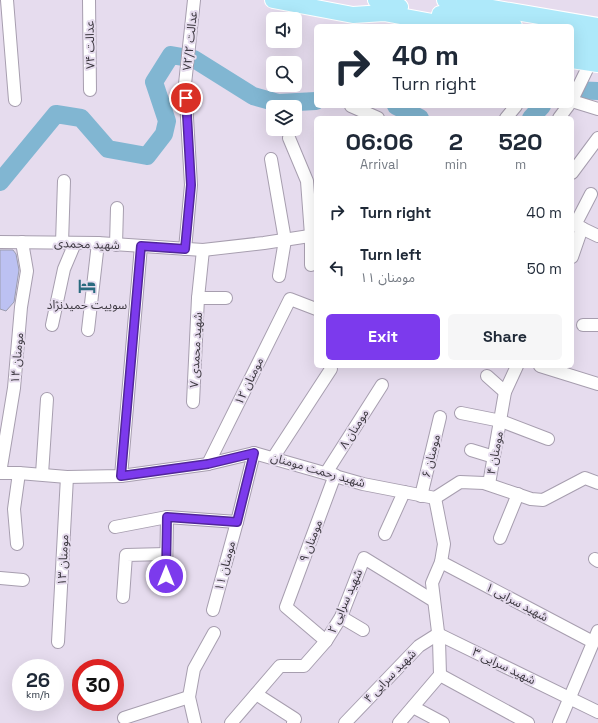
<!DOCTYPE html>
<meta charset="utf-8">
<style>
body{margin:0;font-family:"Space Grotesk","Noto Sans Arabic",sans-serif;background:#f6f6f7;color:#1f2937;height:100vh;display:flex;flex-direction:column;font-size:15px;white-space:nowrap}
*{box-sizing:border-box;margin:0}
p{font-size:13px;color:#747a83}
.icon{flex:none;width:22px;height:22px;fill:none;stroke:currentColor;stroke-width:2;stroke-linecap:round;stroke-linejoin:round}
.map{position:relative;flex:1;overflow:hidden}
.side{position:absolute;left:314px;top:116px;width:260px;height:252px;display:flex;flex-direction:column;background:#fff;border-radius:6px;box-shadow:0 4px 16px #0002}
.side>*{flex:none}
.guide{position:absolute;left:314px;top:24px;width:260px;height:84px;border-radius:6px;box-shadow:0 4px 16px #0002;background:#fff;color:#1f2937;overflow:hidden}
.fabs{position:absolute;left:266px;top:12px;display:grid;gap:8px}
.fabs a{display:grid;place-items:center;width:36px;height:36px;border-radius:6px;background:#fff;box-shadow:0 4px 16px #0002;font-size:20px}
.speed{position:absolute;left:12px;top:659px;display:flex;gap:8px;font-size:20px;font-weight:700;text-align:center}
.speed>*{display:grid;place-content:center;width:52px;height:52px;border-radius:50%;background:#fff;box-shadow:0 4px 16px #0002;line-height:1}
.speed small{font-size:10px;font-weight:400}
.speed .limit{border:6px solid #d22;background:#fff;color:#111}
.pin{position:absolute;display:grid;place-items:center;width:34px;height:34px;color:#fff;margin:-17px;border:2px solid #fff;border-radius:50%;box-shadow:0 1px 4px #0007}
.me{position:absolute;width:44px;margin:-22px;rotate:0deg;stroke-linejoin:round;filter:drop-shadow(0 0 3px #0008)}
.turn{display:flex;align-items:center;gap:14px;height:84px;padding:0 12px;font-size:18px}
.turn .icon{width:52px;height:52px;stroke-width:2.5}
.turn b{display:block;font-size:28px;line-height:34px}
.eta{display:flex;justify-content:space-evenly;align-items:center;height:68px;text-align:center}
.eta b{font-size:24px;font-weight:800;line-height:28px}
.button{display:flex;gap:8px;margin-top:auto;padding:8px 12px}
.button a{flex:1;height:46px;border-radius:6px;background:#7c3aed;color:#fff;font-size:16px;font-weight:800;line-height:46px;text-align:center}
.button a+a{background:#f6f6f7;color:#1f2937}
ul{padding:0;list-style:none}
li{display:flex;align-items:center;gap:12px;height:56px;padding:0 12px}
li div{flex:1}
li b{display:block;font-size:15px}
li em{font-style:normal}
.map>svg:first-child{display:block}
</style>
<div class="map">
<svg width="598" height="723" viewBox="0 0 598 723">
<rect width="100%" height="100%" fill="#e6dcee"/>
<g fill="none" stroke-linecap="round" stroke-linejoin="round">
<!-- river -->
<g stroke="#81b6d2" stroke-width="18">
<path d="M 572,90 L 598,91"/>
<path d="M 396,106 L 420,118"/>
<path d="M 531,118 L 542,106"/>
<path d="M 0,182 L 56,114 L 81,118 L 108,149 L 147,156 L 164,134 L 167,121 L 154,82 L 171,55 L 194,59 L 253,96 L 278,103 L 316,101"/>
</g>
</g>
<!-- building -->
<path fill="#bcc1f2" stroke="#9b9daf" d="M 0,250 L 13,250 L 16,254 L 19,270 L 14,302 L 6,311 L 0,309 Z"/>
<g fill="none" stroke-linecap="round" stroke-linejoin="round">
<!-- minor casing -->
<g stroke="#a79eaf" stroke-width="14">
<g id="minor">
<path d="M 7,0 L 15,100"/>
<path d="M 89,0 L 90,90"/>
<path d="M 572,100 L 590,63"/>
<path d="M 572,101 L 598,109"/>
<path d="M 351,106 L 378,118"/>
<path d="M 506,118 L 516,106"/>
<path d="M 559,118 L 568,106"/>
<path d="M 289,138 L 307,181 L 311,235 L 311,265"/>
<path d="M 271,159 L 285,240 L 279,276"/>
<path d="M 572,173 L 598,138"/>
<path d="M 575,225 L 591,194"/>
<path d="M 575,225 L 598,236"/>
<path d="M 0,242 L 98,243 L 203,250 L 264,243 L 316,235"/>
<path d="M 62,243 L 64,181"/>
<path d="M 116,245 L 117,208"/>
<path d="M 185,249 L 191,185 L 185,84 L 194,0"/>
<path d="M 572,257 L 582,228"/>
<path d="M 198,298 L 226,298"/>
<path d="M 52,325 L 64,269 L 75,243"/>
<path d="M 583,325 L 598,325"/>
<path d="M 88,330 L 98,243"/>
<path d="M 540,366 L 598,384"/>
<path d="M 487,376 L 505,392"/>
<path d="M 193,402 L 198,298 L 203,250"/>
<path d="M 461,413 L 501,421 L 548,439"/>
<path d="M 471,450 L 494,457"/>
<path d="M 273,458 L 331,369"/>
<path d="M 208,464 L 290,299 L 316,309"/>
<path d="M 0,473 L 19,473 L 67,477 L 121,476 L 208,464 L 254,453 L 363,484 L 435,498 L 460,482 L 484,483 L 531,499 L 543,500 L 585,478 L 598,483"/>
<path d="M 0,473 L 14,388 L 21,307 L 27,271 L 22,242"/>
<path d="M 326,473 L 382,385"/>
<path d="M 42,474 L 47,399"/>
<path d="M 121,476 L 141,246"/>
<path d="M 489,484 L 505,392 L 517,366"/>
<path d="M 421,496 L 440,417"/>
<path d="M 115,527 L 167,517 L 237,522"/>
<path d="M 385,534 L 404,492"/>
<path d="M 500,538 L 518,494"/>
<path d="M 17,544 L 14,509 L 19,473"/>
<path d="M 595,559 L 598,561"/>
<path d="M 441,562 L 593,642"/>
<path d="M 166,576 L 167,517"/>
<path d="M 0,578 L 23,580"/>
<path d="M 123,597 L 126,555 L 166,554"/>
<path d="M 213,610 L 237,522 L 254,453"/>
<path d="M 341,617 L 363,630"/>
<path d="M 326,641 L 286,607 L 335,475"/>
<path d="M 58,642 L 67,477"/>
<path d="M 440,675 L 528,723"/>
<path d="M 256,694 L 295,719 L 293,723"/>
<path d="M 413,707 L 443,723"/>
<path d="M 124,718 L 189,697"/>
<path d="M 195,723 L 189,697 L 194,669 L 214,633"/>
<path d="M 231,723 L 280,666 L 304,666 L 326,641 L 341,617 L 364,558 L 434,601"/>
<path d="M 345,723 L 419,646 L 438,634 L 598,712"/>
<path d="M 399,723 L 440,675 L 439,640 L 432,583 L 441,562 L 444,544 L 435,498"/>
<path d="M 559,723 L 598,631"/>
</g>
</g>
<!-- major casing -->
<g stroke="#fff" stroke-width="18">
<g id="major">
<path d="M 273,0 L 353,15 L 384,13 L 454,26"/>
<path d="M 376,0 L 385,5 L 400,7"/>
<path d="M 445,0 L 598,26"/>
<path d="M 440,14 L 514,26"/>
<path d="M 572,36 L 598,40"/>
<path d="M 572,48 L 598,53"/>
<path d="M 572,60 L 598,64"/>
</g>
</g>
<!-- minor -->
<use href="#minor" stroke="#fff" stroke-width="12"/>
<!-- major -->
<use href="#major" stroke="#aee9fa" stroke-width="16"/>
</g>
<g fill="none" stroke-linecap="round" stroke-linejoin="round">
<!-- route casing -->
<g stroke="#51269a" stroke-width="10">
<path id="route" d="M 166,576 L 167,517 L 237,522 L 254,453 L 208,464 L 121,476 L 141,246 L 185,249 L 191,185 L 186,98"/>
</g>
<!-- route -->
<use href="#route" stroke="#7c3aed" stroke-width="7"/>
</g>
<!-- icons -->
<defs>
<g id="hotel-bare" transform="scale(1.38)"><path d="M-6-4.5h1.5V1H6V5H4.5V3h-9V5H-6ZM-4 0a1.8 1.8 0 1 1 3.6 0ZM.5 0V-2.5h3Q6-2.5 6 0Z" fill="#2a6a7f" stroke="#e6dcee" stroke-width="2.5" paint-order="stroke"/></g>
</defs>
<g fill-rule="evenodd">
<use href="#hotel-bare" x="87" y="286"/>
</g>
<g text-anchor="middle" dominant-baseline="central" stroke-width="4" stroke-linejoin="round" paint-order="stroke">
<!-- street labels -->
<g font-size="12" fill="#3d3941" stroke="#e6dcee">
<text transform="translate(190 41) rotate(-84)">عدالت ۷۲/۲</text>
<text transform="translate(90 45) rotate(-91)">عدالت ۷۴</text>
<text transform="translate(87 244) rotate(2)">شهید محمدی</text>
<text transform="translate(196 350) rotate(-87)">شهید محمدی ۷</text>
<text transform="translate(17 358) rotate(-85)">مومنان ۱۴</text>
<text transform="translate(249 381) rotate(-64)">مومنان ۱۲</text>
<text transform="translate(354 429) rotate(-58)">مومنان ۸</text>
<text transform="translate(495 453) rotate(-79)">۴ مومنان</text>
<text transform="translate(431 456) rotate(-76)">مومنان ۶</text>
<text transform="translate(318 470) rotate(16)">شهید رحمت مومنان</text>
<text transform="translate(311 541) rotate(-69)">مومنان ۹</text>
<text transform="translate(63 560) rotate(-87)">مومنان ۱۳</text>
<text transform="translate(225 566) rotate(-75)">مومنان ۱۱</text>
<text transform="translate(345 601) rotate(-66)">شهید سرایی ۲</text>
<text transform="translate(517 602) rotate(28)">شهید سرایی ۱</text>
<text transform="translate(504 666) rotate(26)">شهید سرایی ۳</text>
<text transform="translate(390 676) rotate(-46)">شهید سرایی ۴</text>
</g>
<!-- poi labels -->
<g font-size="12" fill="#3d3941" stroke="#e6dcee">
<text x="87" y="305">سوییت حمیدنژاد</text>
</g>
</g>
</svg>
<div class="fabs">
<a><svg class="icon" aria-label="sound" viewBox="0 0 24 24"><path d="M4 9h4l5-4v14l-5-4H4zM17 9q2 3 0 6"/></svg></a>
<a><svg class="icon" aria-label="search" viewBox="0 0 24 24"><circle cx="10" cy="10" r="6"/><path d="M15 15l6 6"/></svg></a>
<a><svg class="icon" aria-label="layers" viewBox="0 0 24 24"><path d="M12 4l9 5-9 5-9-5zM3 14l9 5 9-5"/></svg></a>
</div>
<div class="speed"><div>26<small>km/h</small></div><div class="limit">30</div></div>
<div class="pin" style="left:186px;top:98px;background:#d93025"><svg class="icon" aria-label="arrive" viewBox="0 0 24 24"><path d="M6 21V4h12l-3 4 3 4H6"/></svg></div>
<svg class="me" style="left:166px;top:576px" viewBox="-20 -20 40 40"><circle r="17" fill="#7c3aed" stroke="#fff" stroke-width="3"/><path d="M0-11L8 9 0 5-8 9z" fill="#fff"/></svg>
<div class="guide">
<div class="turn"><svg class="icon" aria-label="right" viewBox="0 0 24 24"><path d="M7 20v-9h11M14 6l5 5-5 5"/></svg><div><b>40 m</b>Turn right</div></div>
</div>
<section class="side">
<div class="eta">
<div><b>06:06</b><p>Arrival</p></div>
<div><b>2</b><p>min</p></div>
<div><b>520</b><p>m</p></div>
</div>
<ul>
<li><svg class="icon" aria-label="right" viewBox="0 0 24 24"><path d="M7 20v-9h11M14 6l5 5-5 5"/></svg><div><b>Turn right</b></div><em>40 m</em></li>
<li><svg class="icon" aria-label="left" viewBox="0 0 24 24"><path d="M17 20v-9H6M10 6l-5 5 5 5"/></svg><div><b>Turn left</b><p>مومنان ۱۱</p></div><em>50 m</em></li>
</ul>
<div class="button"><a>Exit</a><a>Share</a></div>
</section>
</div>
